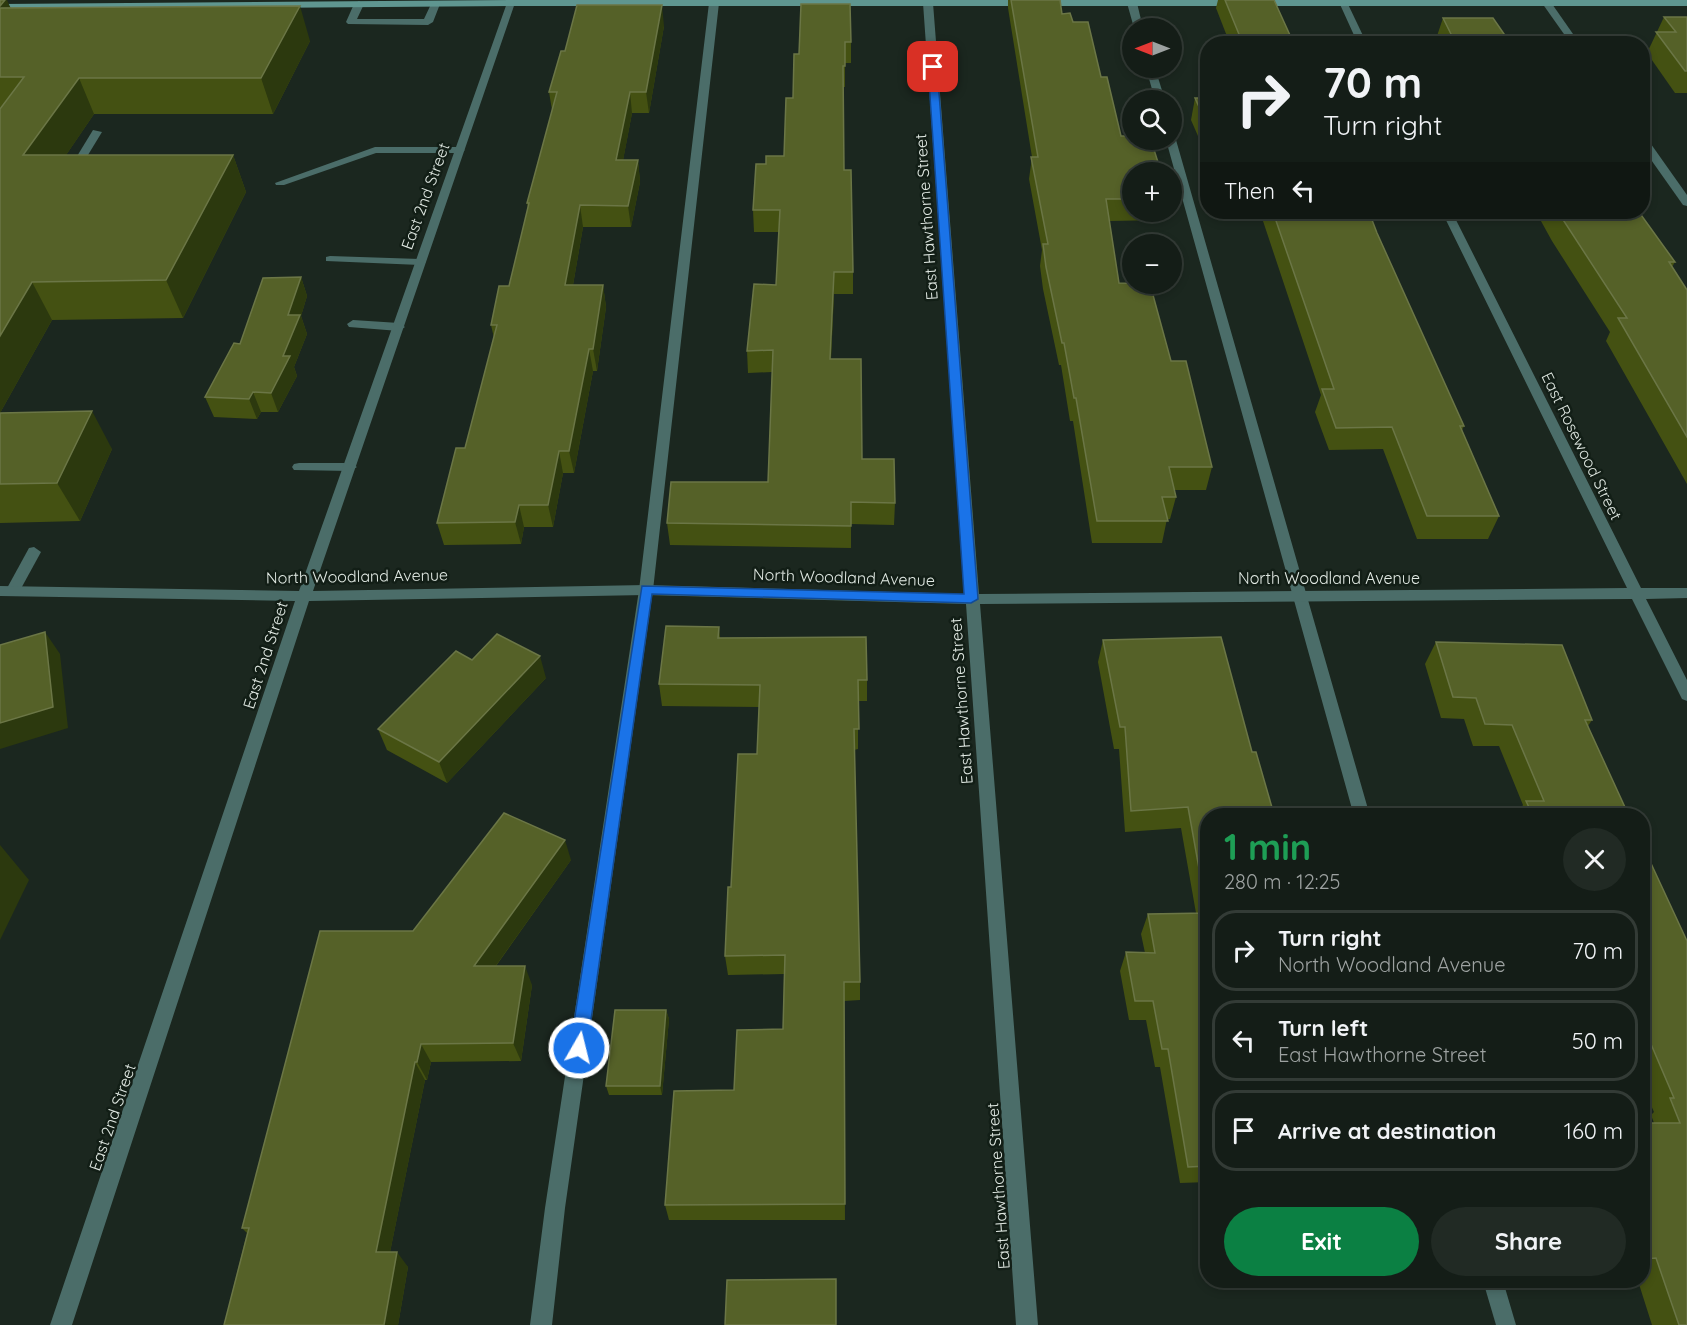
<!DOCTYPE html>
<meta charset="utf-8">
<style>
body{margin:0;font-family:Quicksand,sans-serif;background:#212a24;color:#f1f3f6;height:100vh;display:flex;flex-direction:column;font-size:22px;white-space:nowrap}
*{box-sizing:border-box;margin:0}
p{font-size:20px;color:#9da2a1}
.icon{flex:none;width:33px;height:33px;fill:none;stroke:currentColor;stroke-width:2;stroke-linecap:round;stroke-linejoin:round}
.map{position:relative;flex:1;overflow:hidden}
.details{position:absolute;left:1200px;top:808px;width:450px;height:480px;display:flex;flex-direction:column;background:#141d17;border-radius:24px;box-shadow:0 3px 9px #0003,0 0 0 2px #333b36}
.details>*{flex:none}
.banner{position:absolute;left:1200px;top:36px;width:450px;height:183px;border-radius:24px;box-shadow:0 3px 9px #0003,0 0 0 2px #333b36;background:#141d17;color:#f1f3f6;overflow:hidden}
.needle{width:39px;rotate:270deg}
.buttons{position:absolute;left:1122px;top:18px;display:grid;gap:12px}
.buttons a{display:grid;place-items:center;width:60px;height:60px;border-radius:50%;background:#141d17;box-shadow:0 3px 9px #0003,0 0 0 2px #333b36;font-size:30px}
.pin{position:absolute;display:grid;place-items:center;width:51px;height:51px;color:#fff;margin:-26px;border-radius:12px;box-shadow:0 3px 9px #0006}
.me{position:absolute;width:66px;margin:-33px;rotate:8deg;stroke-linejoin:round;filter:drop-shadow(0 0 4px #0008)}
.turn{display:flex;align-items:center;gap:21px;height:126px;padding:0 24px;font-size:27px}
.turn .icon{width:78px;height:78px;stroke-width:2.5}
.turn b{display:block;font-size:42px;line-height:51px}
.then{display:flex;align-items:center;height:57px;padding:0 24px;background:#0003;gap:12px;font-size:22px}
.round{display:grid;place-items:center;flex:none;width:63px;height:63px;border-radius:32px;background:#212a24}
.headline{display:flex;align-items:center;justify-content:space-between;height:102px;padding:0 24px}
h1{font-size:36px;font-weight:700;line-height:45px;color:#1e9e55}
.primary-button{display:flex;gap:12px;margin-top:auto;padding:12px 24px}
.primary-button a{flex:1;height:69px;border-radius:36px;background:#0b8043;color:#fff;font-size:24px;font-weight:700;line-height:69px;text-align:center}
.primary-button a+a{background:#212a24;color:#f1f3f6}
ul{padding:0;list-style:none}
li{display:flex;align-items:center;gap:18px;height:81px;margin:0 12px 9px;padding:0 12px;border:3px solid #333b36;border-radius:24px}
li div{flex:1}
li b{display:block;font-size:22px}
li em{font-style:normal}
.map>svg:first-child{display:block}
</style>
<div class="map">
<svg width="1687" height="1325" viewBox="0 0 1687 1325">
<rect width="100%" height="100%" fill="#1b271f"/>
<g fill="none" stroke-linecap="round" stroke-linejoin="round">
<!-- lane -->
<g fill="#4b6d69" fill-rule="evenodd">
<path d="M 714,0 L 719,3 L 653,590 L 565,1208 L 552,1325 L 530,1325 L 545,1208 L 639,590 L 709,3 Z"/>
<path d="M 1132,0 L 1137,3 L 1143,28 L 1134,28 L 1127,3 Z"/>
<path d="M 359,1 L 364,4 L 357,19 L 424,19 L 432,2 L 440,4 L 433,22 L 428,25 L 348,24 L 346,22 L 354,4 Z"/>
<path d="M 1544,1 L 1550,1 L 1580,44 L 1571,44 L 1542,3 Z"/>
<path d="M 1146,68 L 1155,68 L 1165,100 L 1155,100 Z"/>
<path d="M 93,130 L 102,132 L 77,173 L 69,173 L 68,171 Z"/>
<path d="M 1642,136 L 1646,137 L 1687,195 L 1687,206 L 1683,205 L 1642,147 Z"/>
<path d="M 1172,137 L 1176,140 L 1370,816 L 1354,816 L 1166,140 L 1172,140 Z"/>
<path d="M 375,147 L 460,147 L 465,150 L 460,153 L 376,153 L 284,185 L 276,185 L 275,183 Z"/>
<path d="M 330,256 L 420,259 L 426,262 L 420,265 L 326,261 L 326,257 Z"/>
<path d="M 353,320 L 399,323 L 405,327 L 399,331 L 349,327 L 347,324 Z"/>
<path d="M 299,463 L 350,463 L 357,467 L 350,471 L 294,470 L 292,467 L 294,464 Z"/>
<path d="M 34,547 L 41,552 L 18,594 L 13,595 L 8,594 L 6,590 L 29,548 Z"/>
<path d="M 1483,1281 L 1503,1281 L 1516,1325 L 1496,1325 Z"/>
</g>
<!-- street -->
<g fill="#4b6d69" fill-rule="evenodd">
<path d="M 508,0 L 516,0 L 313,591 L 646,585 L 965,594 L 923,3 L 928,0 L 933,3 L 979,594 L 1627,588 L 1442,212 L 1452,212 L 1641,588 L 1687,588 L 1687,598 L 1646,599 L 1687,680 L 1687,701 L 1682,699 L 1632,599 L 980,604 L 1038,1325 L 1016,1325 L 966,604 L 646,595 L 309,601 L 72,1325 L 50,1325 L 295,601 L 0,596 L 0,586 L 299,591 Z"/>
<path d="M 1338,0 L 1346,0 L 1367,44 L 1358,44 Z"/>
</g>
<!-- secondary -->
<path fill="#5f9690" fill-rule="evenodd" d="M 511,0 L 1687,0 L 1687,6 L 511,6 L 0,10 L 0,4 Z"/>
</g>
<!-- wall -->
<g fill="#445112">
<path d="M 0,0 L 11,8 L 310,41 L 273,114 L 94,114 L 66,155 L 233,155 L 246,192 L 183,318 L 52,320 L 0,413 Z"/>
<path d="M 1008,0 L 1060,0 L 1062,14 L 1073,22 L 1101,77 L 1132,172 L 1132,212 L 1166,212 L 1164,220 L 1109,221 L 1119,283 L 1171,361 L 1212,467 L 1206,490 L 1174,490 L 1176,497 L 1170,519 L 1167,519 L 1162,543 L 1092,543 L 1073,421 L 1070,421 L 1061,365 L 1059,365 L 1043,289 L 1040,266 L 1042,250 L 1029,179 L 1032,157 L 1008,8 Z"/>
<path d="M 1218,0 L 1274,0 L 1294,44 L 1230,44 L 1216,8 Z"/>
<path d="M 801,4 L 851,42 L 851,63 L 845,63 L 845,87 L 843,87 L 844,170 L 853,272 L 853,294 L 834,294 L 831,359 L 862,459 L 895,503 L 894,525 L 851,524 L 851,548 L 670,545 L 667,523 L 768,482 L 772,372 L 748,373 L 747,351 L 776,285 L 779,232 L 754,232 L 753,210 L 766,164 L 784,156 L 799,54 Z"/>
<path d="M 1664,17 L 1687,17 L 1687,93 L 1675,93 L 1647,53 Z"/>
<path d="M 1443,18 L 1511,44 L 1438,44 L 1436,39 Z"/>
<path d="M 664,26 L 649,113 L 632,113 L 623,160 L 638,160 L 640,182 L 631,227 L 583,227 L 573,285 L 603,285 L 606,307 L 597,371 L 593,371 L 574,473 L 563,473 L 553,527 L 524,527 L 521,544 L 444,545 L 437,523 L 465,448 L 494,338 L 491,325 L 509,286 L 528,208 L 527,203 L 552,110 L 549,92 L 565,51 Z"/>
<path d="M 1195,98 L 1208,98 L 1208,159 L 1191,120 Z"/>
<path d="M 1260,212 L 1369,212 L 1377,233 L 1464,426 L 1462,430 L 1499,516 L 1488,539 L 1417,539 L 1383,449 L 1329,450 L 1315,412 L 1321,395 Z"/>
<path d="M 1536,212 L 1639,212 L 1675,262 L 1672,267 L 1687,290 L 1687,484 L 1606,341 L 1610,332 L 1552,241 Z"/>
<path d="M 301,277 L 307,296 L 301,316 L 307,334 L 294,367 L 297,376 L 278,412 L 261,412 L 257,419 L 214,417 L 205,397 L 240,344 Z"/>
<path d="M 0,413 L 112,449 L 80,521 L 0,523 Z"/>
<path d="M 719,627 L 720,638 L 867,680 L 867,701 L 858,701 L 858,749 L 854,750 L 860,982 L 860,1000 L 844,1001 L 845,1220 L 669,1220 L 665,1205 L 734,1090 L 783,1029 L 784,974 L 728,975 L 725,956 L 731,887 L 757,754 L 759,707 L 662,706 L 659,684 Z"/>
<path d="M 1103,640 L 1208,816 L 1208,1182 L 1180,1183 L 1160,1067 L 1155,1067 L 1146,1020 L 1129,1020 L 1120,971 L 1126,952 L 1145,953 L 1141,934 L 1148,914 L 1196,913 L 1181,828 L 1125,832 L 1119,749 L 1114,749 L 1098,662 Z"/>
<path d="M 1436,642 L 1592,720 L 1588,726 L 1629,816 L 1516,816 L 1523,805 L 1499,746 L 1473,746 L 1464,719 L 1441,718 L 1425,664 Z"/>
<path d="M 546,678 L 447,783 L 387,750 L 378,729 Z"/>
<path d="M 1642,844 L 1687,941 L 1687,1325 L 1652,1325 L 1638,1281 L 1642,1281 L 1642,1123 L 1654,1123 L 1651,1115 L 1654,1112 L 1642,1085 Z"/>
<path d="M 571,860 L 496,966 L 532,985 L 521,1061 L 431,1062 L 427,1080 L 425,1080 L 390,1252 L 408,1267 L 398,1325 L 224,1325 L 247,1233 L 242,1228 L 413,931 Z"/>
<path d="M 666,1010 L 669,1019 L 662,1095 L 609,1095 L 606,1086 Z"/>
</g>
<!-- shaded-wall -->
<g fill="#2c390e">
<path d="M 5,0 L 7,0 L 22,33 L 0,12 L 0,6 Z"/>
<path d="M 662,5 L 664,26 L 649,113 L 646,92 Z"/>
<path d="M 300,6 L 310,41 L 273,114 L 261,78 Z"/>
<path d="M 79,78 L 94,114 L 41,192 L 23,155 Z"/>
<path d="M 630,92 L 632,113 L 619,182 L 616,160 Z"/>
<path d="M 233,155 L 246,192 L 183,318 L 166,280 Z"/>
<path d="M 638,160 L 640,182 L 631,227 L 628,206 Z"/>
<path d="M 580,205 L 583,227 L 569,308 L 565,285 Z"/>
<path d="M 834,272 L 834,294 L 830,381 L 830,359 Z"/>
<path d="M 301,277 L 307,296 L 301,316 L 307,334 L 294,367 L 297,376 L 278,412 L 271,393 L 283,356 L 288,315 Z"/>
<path d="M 32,282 L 52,320 L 0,413 L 0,336 Z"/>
<path d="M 603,285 L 606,307 L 597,371 L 593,349 Z"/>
<path d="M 589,349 L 593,371 L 574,473 L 569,451 Z"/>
<path d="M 253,392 L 261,412 L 257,419 L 249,399 Z"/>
<path d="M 92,411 L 112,449 L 80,521 L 57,483 Z"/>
<path d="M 559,451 L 563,473 L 553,527 L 548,505 Z"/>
<path d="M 519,505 L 524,527 L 521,544 L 515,522 Z"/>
<path d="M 45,632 L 60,654 L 68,728 L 0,749 L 0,723 Z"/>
<path d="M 540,656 L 546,678 L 447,783 L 439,762 Z"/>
<path d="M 565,840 L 571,860 L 482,985 L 474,966 Z"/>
<path d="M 0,845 L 29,880 L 0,940 Z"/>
<path d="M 525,966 L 532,985 L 521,1061 L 513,1043 Z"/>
<path d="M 666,1010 L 669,1019 L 662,1095 L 660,1086 Z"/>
<path d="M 421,1044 L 431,1062 L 427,1080 L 417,1062 Z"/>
<path d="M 415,1062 L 425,1080 L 387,1267 L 376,1252 Z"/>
<path d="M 397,1252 L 408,1267 L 398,1325 L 384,1325 Z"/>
</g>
<!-- building -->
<g fill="#556128" stroke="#6b7646" stroke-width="1.5">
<path d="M 0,0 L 5,0 L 0,6 Z"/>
<path d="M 1011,0 L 1060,0 L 1062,14 L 1070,13 L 1073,22 L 1088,22 L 1101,77 L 1107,77 L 1121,136 L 1132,136 L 1132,140 L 1151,140 L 1161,172 L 1132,172 L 1132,199 L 1106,199 L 1119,283 L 1150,284 L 1171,361 L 1186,361 L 1212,467 L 1169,467 L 1176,497 L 1162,497 L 1168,521 L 1097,521 L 1076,398 L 1074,398 L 1064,343 L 1062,343 L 1046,267 L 1043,244 L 1048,244 L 1031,157 L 1038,157 Z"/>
<path d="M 1225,0 L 1274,0 L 1294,44 L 1243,44 Z"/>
<path d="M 801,4 L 850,4 L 851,42 L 845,42 L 845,66 L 843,66 L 844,170 L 851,170 L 853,272 L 834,272 L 830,359 L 861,359 L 862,459 L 894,459 L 895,503 L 851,502 L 851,526 L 667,523 L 671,482 L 768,482 L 773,350 L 747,351 L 754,284 L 776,285 L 780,210 L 753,210 L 756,164 L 766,164 L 766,156 L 784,156 L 786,98 L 793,98 L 794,54 L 799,54 Z"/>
<path d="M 577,5 L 662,5 L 646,92 L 630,92 L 616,160 L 638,160 L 628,206 L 580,205 L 565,285 L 603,285 L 593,349 L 589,349 L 569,451 L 559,451 L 548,505 L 519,505 L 515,522 L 437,523 L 456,448 L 465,448 L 497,325 L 491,325 L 499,286 L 509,286 L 529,203 L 527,203 L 557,92 L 549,92 L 561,51 L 565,51 Z"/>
<path d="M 300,6 L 261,78 L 79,78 L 23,155 L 233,155 L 166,280 L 32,282 L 0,336 L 0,109 L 24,77 L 0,77 L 0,8 Z"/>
<path d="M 1664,17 L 1687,17 L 1687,71 L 1685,71 L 1656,32 L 1676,32 Z"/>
<path d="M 1443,18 L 1493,18 L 1511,44 L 1456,44 Z"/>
<path d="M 1195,98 L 1208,98 L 1208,127 Z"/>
<path d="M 1273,212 L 1369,212 L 1377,233 L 1464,426 L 1460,426 L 1499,516 L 1427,516 L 1392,427 L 1336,428 L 1322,389 L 1334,389 Z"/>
<path d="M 1558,212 L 1639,212 L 1675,262 L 1669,262 L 1687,290 L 1687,437 L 1618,318 L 1627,318 Z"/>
<path d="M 301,277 L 288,315 L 300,315 L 283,356 L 290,356 L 271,393 L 253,392 L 249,399 L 205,397 L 234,343 L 240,344 L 263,278 Z"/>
<path d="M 92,411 L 57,483 L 0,484 L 0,413 Z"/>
<path d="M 666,626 L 719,627 L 718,638 L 866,637 L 867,680 L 858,680 L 859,729 L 854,729 L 860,982 L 844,982 L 845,1204 L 665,1205 L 674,1091 L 734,1090 L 737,1030 L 783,1029 L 785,955 L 725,956 L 728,887 L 731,887 L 738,754 L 757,754 L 760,685 L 659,684 Z"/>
<path d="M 45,632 L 53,707 L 0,723 L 0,645 Z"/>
<path d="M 497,634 L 540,656 L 439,762 L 378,729 L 456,651 L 472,660 Z"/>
<path d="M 1221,637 L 1252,752 L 1256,752 L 1273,811 L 1288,816 L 1208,816 L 1208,1166 L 1188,1167 L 1168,1049 L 1162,1049 L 1153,1001 L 1135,1001 L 1126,952 L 1155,953 L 1148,914 L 1207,913 L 1188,807 L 1131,811 L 1125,727 L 1120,727 L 1103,640 Z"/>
<path d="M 1436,642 L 1562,645 L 1592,720 L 1585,720 L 1629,816 L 1533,816 L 1526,801 L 1544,801 L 1512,725 L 1485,724 L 1476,698 L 1453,697 Z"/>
<path d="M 504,813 L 565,840 L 474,966 L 525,966 L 513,1043 L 421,1044 L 417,1062 L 415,1062 L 376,1252 L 397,1252 L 384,1325 L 224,1325 L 249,1228 L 242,1228 L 320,931 L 413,931 Z"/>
<path d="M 1642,844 L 1687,941 L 1687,1325 L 1679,1325 L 1656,1258 L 1644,1259 L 1642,1254 L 1642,1123 L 1680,1123 L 1670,1098 L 1674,1098 L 1642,1023 Z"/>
<path d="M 615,1010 L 666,1010 L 660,1086 L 606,1086 Z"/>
<path d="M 836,1279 L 836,1325 L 725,1325 L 727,1280 Z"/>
</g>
<!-- route -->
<path fill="#1a73e8" stroke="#114b97" stroke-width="1.5" d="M 933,64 L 937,67 L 978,599 L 971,603 L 652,594 L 587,1048 L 585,1053 L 579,1056 L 573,1053 L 570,1048 L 642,586 L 964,594 L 928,67 Z"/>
<g text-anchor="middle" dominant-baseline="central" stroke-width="5" stroke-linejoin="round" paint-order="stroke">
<!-- street labels -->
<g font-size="16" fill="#e2eae4" stroke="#121e16">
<text transform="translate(425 196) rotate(-70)">East 2nd Street</text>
<text transform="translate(926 217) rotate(-94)">East Hawthorne Street</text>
<text transform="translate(1582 446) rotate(64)">East Rosewood Street</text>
<text transform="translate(357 576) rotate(-1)">North Woodland Avenue</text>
<text transform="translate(844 577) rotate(2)">North Woodland Avenue</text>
<text x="1329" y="578">North Woodland Avenue</text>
<text transform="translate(265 655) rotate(-72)">East 2nd Street</text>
<text transform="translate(961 701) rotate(-94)">East Hawthorne Street</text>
<text transform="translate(112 1117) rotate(-71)">East 2nd Street</text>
<text transform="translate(998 1186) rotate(-94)">East Hawthorne Street</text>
</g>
</g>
</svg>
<div class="buttons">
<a><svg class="needle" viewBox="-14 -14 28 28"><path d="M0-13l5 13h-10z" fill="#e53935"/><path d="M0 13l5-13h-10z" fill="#9da2a1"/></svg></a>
<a><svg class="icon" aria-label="search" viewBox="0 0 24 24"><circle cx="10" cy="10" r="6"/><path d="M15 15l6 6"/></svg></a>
<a>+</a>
<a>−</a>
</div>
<div class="pin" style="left:933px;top:67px;background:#d93025"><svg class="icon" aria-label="arrive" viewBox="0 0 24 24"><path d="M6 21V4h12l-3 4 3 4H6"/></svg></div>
<svg class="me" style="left:579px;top:1048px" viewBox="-20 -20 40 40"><circle r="17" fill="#1a73e8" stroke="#fff" stroke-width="3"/><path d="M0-11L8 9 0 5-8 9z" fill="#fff"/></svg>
<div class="banner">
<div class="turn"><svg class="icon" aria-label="right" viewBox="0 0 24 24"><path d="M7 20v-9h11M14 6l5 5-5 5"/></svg><div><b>70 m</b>Turn right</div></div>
<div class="then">Then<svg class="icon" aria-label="left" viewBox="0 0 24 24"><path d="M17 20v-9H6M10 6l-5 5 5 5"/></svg></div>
</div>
<section class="details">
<div class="headline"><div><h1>1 min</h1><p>280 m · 12:25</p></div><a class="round"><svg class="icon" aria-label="close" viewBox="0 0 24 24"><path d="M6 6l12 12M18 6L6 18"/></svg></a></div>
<ul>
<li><svg class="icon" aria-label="right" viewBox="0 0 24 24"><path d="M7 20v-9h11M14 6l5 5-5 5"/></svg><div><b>Turn right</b><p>North Woodland Avenue</p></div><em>70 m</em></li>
<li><svg class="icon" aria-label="left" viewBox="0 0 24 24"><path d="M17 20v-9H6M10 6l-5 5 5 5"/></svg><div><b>Turn left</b><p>East Hawthorne Street</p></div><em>50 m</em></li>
<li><svg class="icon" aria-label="arrive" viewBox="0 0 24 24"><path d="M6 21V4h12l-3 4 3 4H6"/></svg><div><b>Arrive at destination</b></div><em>160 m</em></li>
</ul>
<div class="primary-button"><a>Exit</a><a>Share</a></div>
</section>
</div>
